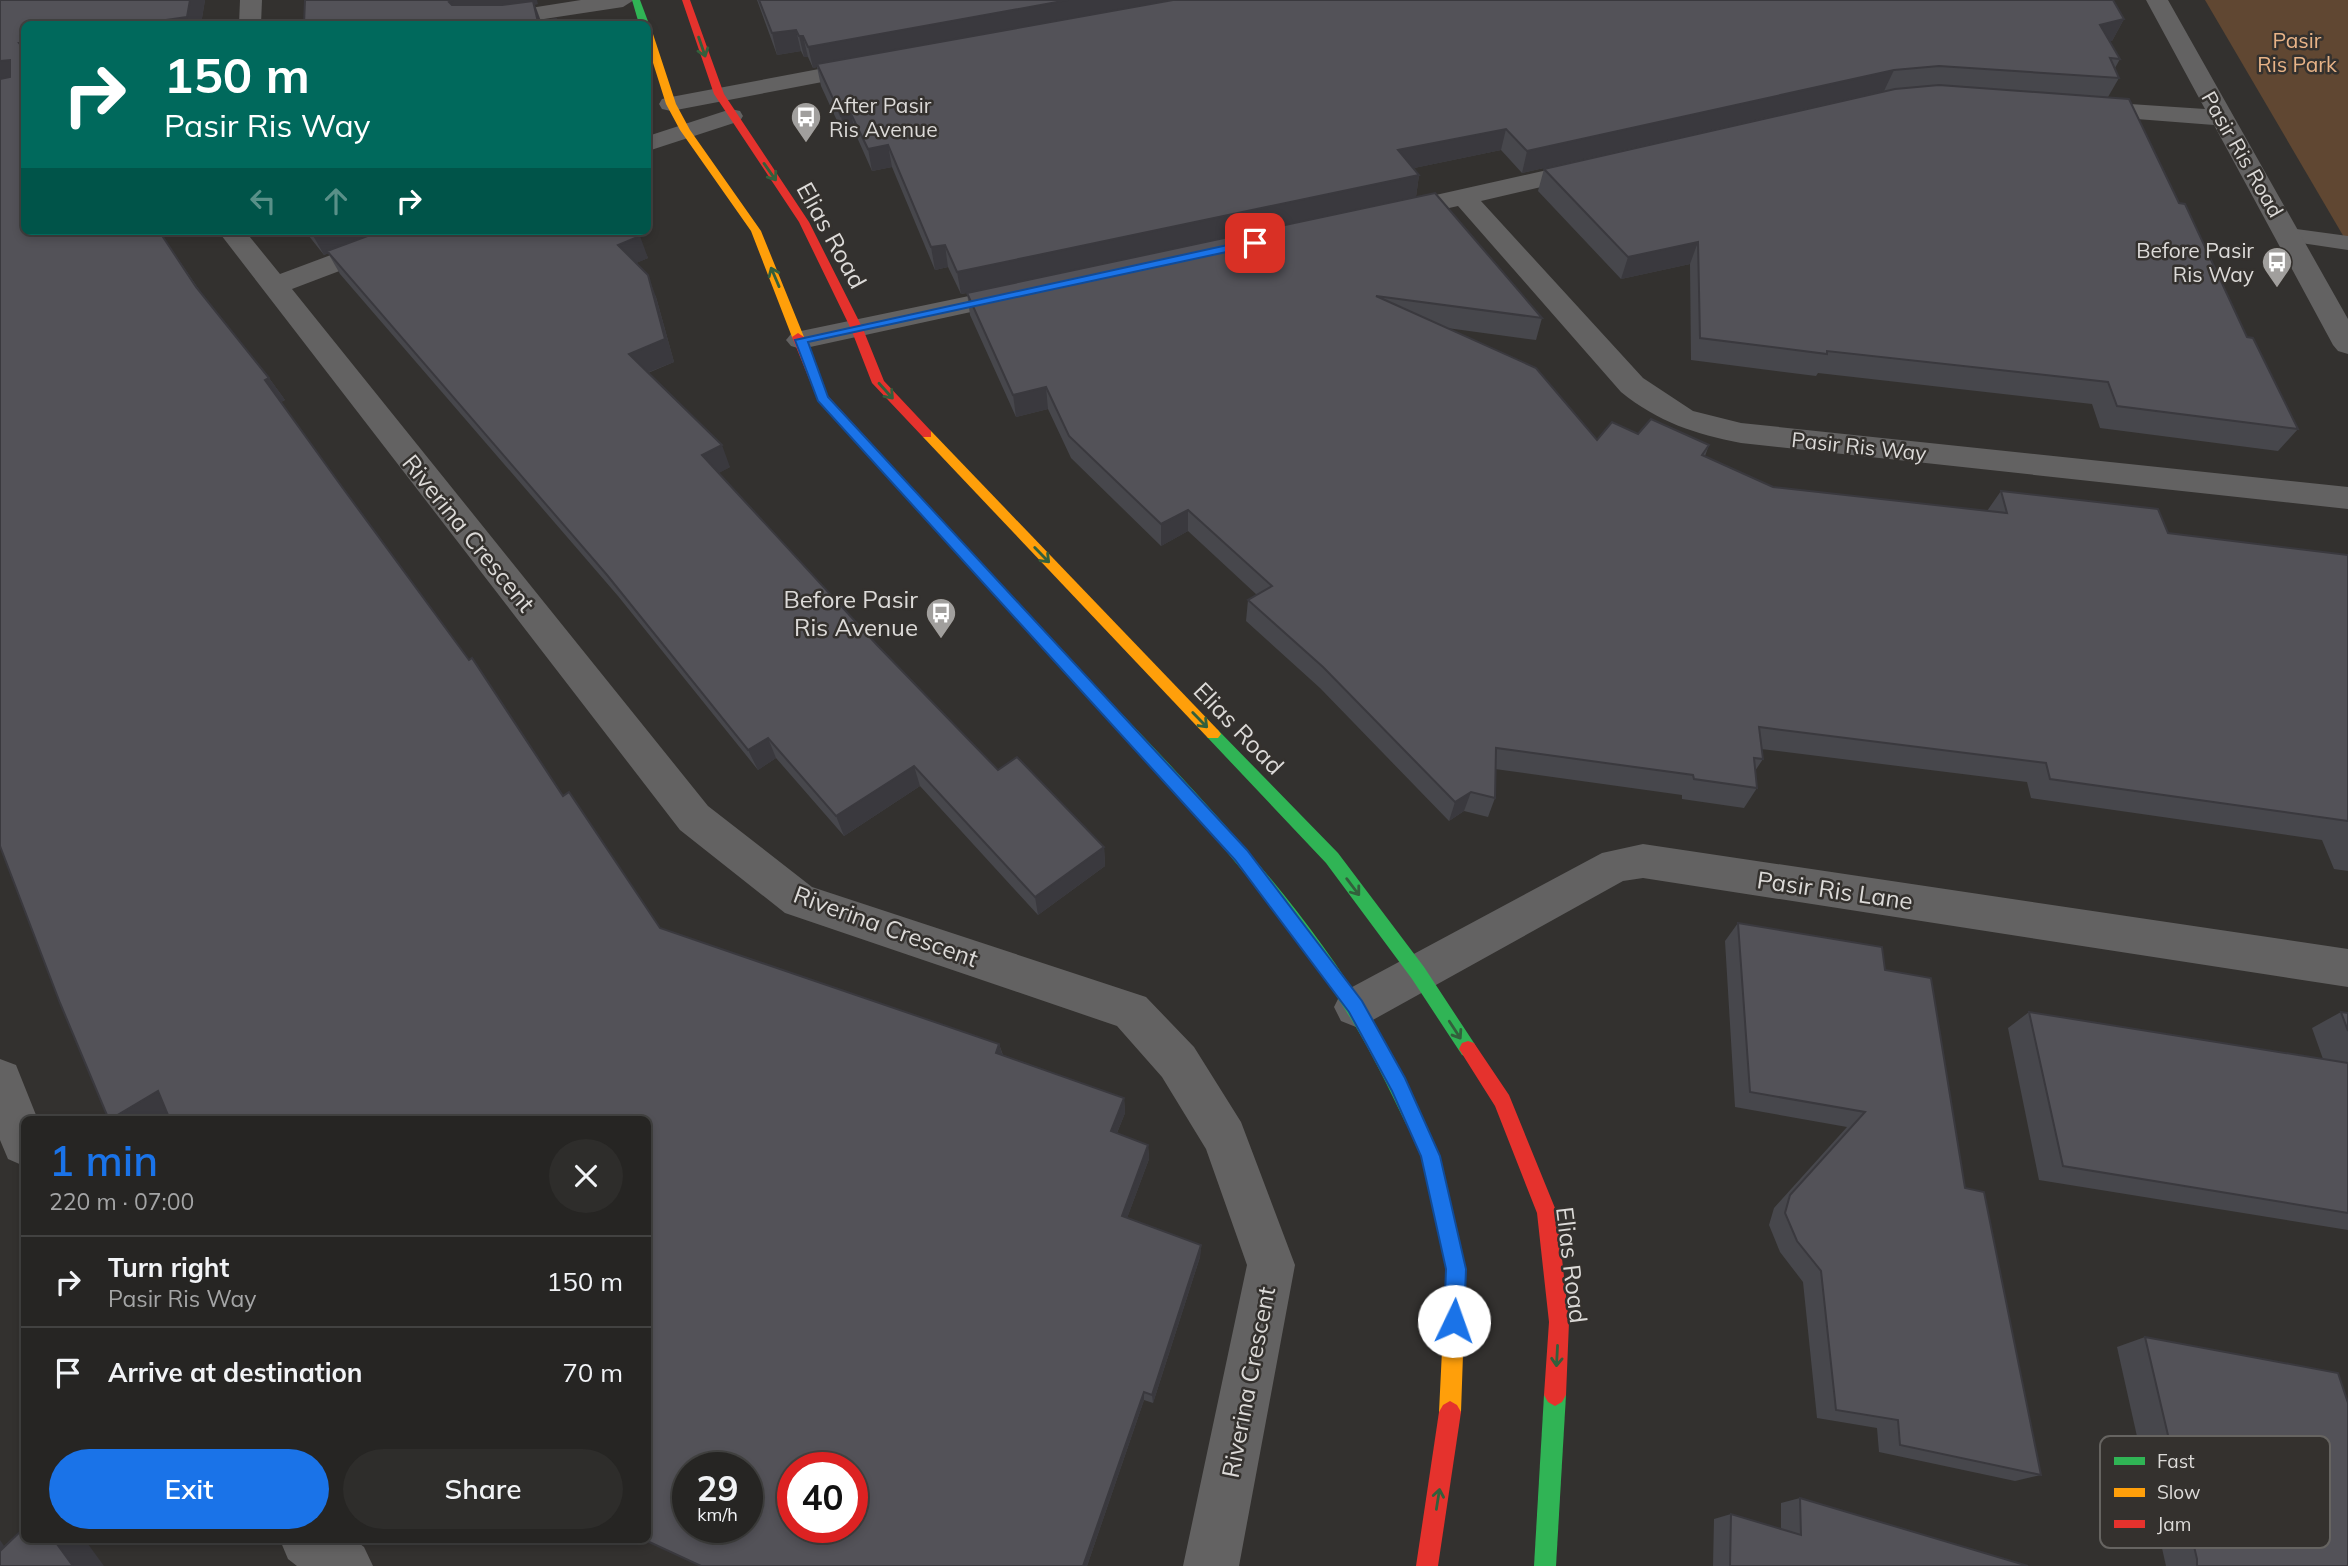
<!DOCTYPE html>
<meta charset="utf-8">
<style>
body{margin:0;font-family:Mulish,sans-serif;background:#2e2d2b;color:#f1f3f6;height:100vh;display:flex;flex-direction:column;font-size:26px;white-space:nowrap}
*{box-sizing:border-box;margin:0}
p{font-size:23px;color:#a4a5a6}
.icon{flex:none;width:38px;height:38px;fill:none;stroke:currentColor;stroke-width:2;stroke-linecap:round;stroke-linejoin:round}
.map{position:relative;flex:1;overflow:hidden}
.details{position:absolute;left:21px;top:1116px;width:630px;height:427px;display:flex;flex-direction:column;background:#262523;border-radius:10px;box-shadow:0 4px 10px #0003,0 0 0 2px #424241}
.details>*{flex:none}
.guide{position:absolute;left:21px;top:21px;width:630px;height:214px;border-radius:10px;box-shadow:0 4px 10px #0003,0 0 0 2px #424241;background:#00695c;color:#fff;overflow:hidden}
.speed{position:absolute;left:672px;top:1452px;display:flex;gap:14px;font-size:35px;font-weight:700;text-align:center}
.speed>*{display:grid;place-content:center;width:91px;height:91px;border-radius:50%;background:#262523;box-shadow:0 4px 10px #0003,0 0 0 2px #424241;line-height:1}
.speed small{font-size:18px;font-weight:400}
.speed .limit{border:10px solid #d22;background:#fff;color:#111}
.pin{position:absolute;display:grid;place-items:center;width:60px;height:60px;color:#fff;margin:-30px;border-radius:14px;box-shadow:0 4px 10px #0006}
.me{position:absolute;width:77px;margin:-38px;rotate:3deg;stroke-linejoin:round;filter:drop-shadow(0 0 5px #0008)}
.turn{display:flex;align-items:center;gap:24px;height:147px;padding:0 28px;font-size:32px}
.turn .icon{width:91px;height:91px;stroke-width:2.5}
.turn b{display:block;font-size:49px;line-height:60px}
.lanes{display:flex;align-items:center;height:66px;padding:0 28px;background:#0003;justify-content:center;gap:35px;direction:ltr}
.lanes .off{opacity:.35}
.round{display:grid;place-items:center;flex:none;width:74px;height:74px;border-radius:37px;background:#2e2d2b}
.summary{display:flex;align-items:center;justify-content:space-between;height:119px;padding:0 28px}
h1{font-size:42px;font-weight:600;line-height:52px;color:#1a73e8}
.cta{display:flex;gap:14px;margin-top:auto;padding:14px 28px}
.cta a{flex:1;height:80px;border-radius:42px;background:#1a73e8;color:#fff;font-size:28px;font-weight:600;line-height:80px;text-align:center}
.cta a+a{background:#2e2d2b;color:#f1f3f6}
ul{padding:0;list-style:none}
li{display:flex;align-items:center;gap:21px;height:91px;padding:0 28px;border-top:2px solid #424241}
li div{flex:1}
li b{display:block;font-size:26px}
li em{font-style:normal}
.map>svg:first-child{display:block}
</style>
<div class="map">
<svg width="2348" height="1566" viewBox="0 0 2348 1566">
<rect width="100%" height="100%" fill="#33312f"/>
<!-- green -->
<path fill="#604732" d="M 2205,0 L 2348,0 L 2348,244 Z"/>
<g fill="none" stroke-linecap="round" stroke-linejoin="round">
<!-- lane -->
<path fill="#636262" fill-rule="evenodd" d="M 2289,228 L 2348,236 L 2348,250 L 2281,240 L 2277,235 L 2281,230 Z"/>
<!-- street -->
<g fill="#636262" fill-rule="evenodd">
<path d="M 240,0 L 262,0 L 261,24 L 239,24 Z"/>
<path d="M 581,0 L 634,0 L 623,7 L 511,24 L 461,24 L 472,17 Z"/>
<path d="M 2146,0 L 2168,0 L 2348,319 L 2348,354 L 2338,351 L 2333,345 L 2214,125 L 2085,115 L 2076,113 L 2073,108 L 2076,103 L 2085,101 L 2205,109 Z"/>
<path d="M 872,59 L 880,61 L 884,66 L 880,71 L 671,111 L 662,109 L 659,104 L 662,99 L 671,97 Z"/>
<path d="M 731,109 L 740,111 L 743,116 L 740,121 L 648,151 L 648,136 Z"/>
<path d="M 1592,160 L 1601,163 L 1605,168 L 1601,173 L 1481,201 L 1643,378 L 1693,411 L 1741,423 L 2348,487 L 2348,509 L 1741,443 C 1695,434 1658,422 1621,392 L 1458,206 L 1391,221 L 1382,219 L 1378,213 L 1382,207 L 1391,205 Z"/>
<path d="M 218,231 L 245,231 L 280,274 L 395,231 L 433,231 L 429,237 L 292,289 L 708,806 L 812,887 L 1146,997 L 1194,1047 L 1241,1122 L 1295,1265 L 1239,1566 L 1183,1566 L 1247,1265 L 1206,1149 L 1162,1077 L 1117,1026 L 785,913 L 680,830 Z"/>
<path d="M 1021,285 L 1031,287 L 1035,293 L 1031,299 L 801,349 L 791,346 L 786,340 L 791,334 L 801,331 Z"/>
<path d="M 1643,844 L 2348,949 L 2348,987 L 1643,878 L 1623,881 L 1371,1021 L 1356,1027 L 1341,1021 L 1334,1007 L 1341,993 L 1602,853 Z"/>
<path d="M 0,1059 L 16,1065 L 38,1120 L 24,1120 L 24,1166 L 8,1159 L 0,1140 Z"/>
<path d="M 280,1540 L 355,1540 L 364,1547 L 373,1566 L 297,1566 L 288,1559 Z"/>
</g>
<!-- fast -->
<g fill="#30b455" fill-rule="evenodd">
<path d="M 632,0 L 640,0 L 649,24 L 648,26 L 639,24 Z"/>
<path d="M 1059,651 L 1064,653 C 1197,794 1345,937 1422,1118 L 1420,1124 L 1413,1127 L 1406,1124 C 1385,1080 1363,1035 1335,994 C 1254,873 1153,768 1054,661 L 1052,657 Z"/>
<path d="M 1213,728 L 1218,730 L 1338,853 L 1424,967 L 1474,1043 L 1477,1049 L 1474,1055 L 1468,1057 L 1462,1055 L 1412,979 L 1326,863 L 1208,738 L 1205,734 L 1208,730 Z"/>
<path d="M 1555,1384 L 1562,1388 L 1566,1395 L 1556,1566 L 1534,1566 L 1544,1395 L 1548,1388 Z"/>
</g>
<!-- slow -->
<g fill="#ff9f0a" fill-rule="evenodd">
<path d="M 648,31 L 653,34 L 676,104 L 690,130 L 761,231 L 804,337 L 802,340 L 794,340 L 792,337 L 751,231 L 680,130 L 666,104 L 648,47 Z"/>
<path d="M 927,430 L 931,431 L 1218,730 L 1221,734 L 1218,738 L 1208,738 L 923,437 L 923,431 Z"/>
<path d="M 1413,1109 L 1420,1112 L 1439,1156 L 1466,1269 L 1461,1412 L 1457,1419 L 1450,1423 L 1443,1419 L 1439,1412 L 1446,1269 L 1421,1157 L 1404,1118 L 1406,1112 Z"/>
</g>
<!-- jam -->
<g fill="#e5322d" fill-rule="evenodd">
<path d="M 682,0 L 690,0 L 724,94 L 809,222 L 863,329 L 884,381 L 931,431 L 931,437 L 923,437 L 872,383 L 851,329 L 799,222 L 714,94 Z"/>
<path d="M 798,333 L 804,337 L 828,396 L 1064,653 L 1066,657 L 1064,661 L 1054,661 L 818,401 L 792,337 Z"/>
<path d="M 1468,1041 L 1474,1043 L 1509,1095 L 1557,1213 L 1569,1322 L 1566,1395 L 1562,1402 L 1555,1406 L 1548,1402 L 1544,1395 L 1549,1322 L 1537,1213 L 1495,1106 L 1459,1049 L 1462,1043 Z"/>
<path d="M 1450,1401 L 1457,1405 L 1461,1412 L 1438,1566 L 1416,1566 L 1439,1412 L 1443,1405 Z"/>
</g>
</g>
<!-- wall -->
<g fill="#47474c" fill-rule="evenodd">
<path d="M 0,0 L 205,0 L 201,24 L 24,24 L 24,231 L 159,231 L 202,294 L 269,378 L 285,400 L 281,402 L 342,487 L 469,660 L 472,658 L 563,796 L 569,792 L 661,929 L 999,1044 L 1003,1055 L 1124,1098 L 1125,1113 L 1117,1133 L 1148,1145 L 1149,1159 L 1127,1218 L 1201,1245 L 1200,1257 L 1153,1403 L 1144,1400 L 1087,1566 L 701,1566 L 645,1540 L 648,1540 L 648,1120 L 170,1120 L 168,1115 L 161,1120 L 109,1120 L 60,1003 L 0,846 ZM 688,1468 L 747,1468 L 747,1528 L 688,1528 ZM 793,1468 L 852,1468 L 852,1528 L 793,1528 Z"/>
<path d="M 757,0 L 2124,19 L 2112,41 L 2109,41 L 2120,59 L 2115,68 L 2119,78 L 2108,97 L 2179,203 L 2247,337 L 2298,429 L 2278,451 L 2100,428 L 2092,404 L 1818,373 L 1816,376 L 1691,360 L 1690,264 L 1621,279 L 1538,191 L 1544,169 L 1885,91 L 1522,173 L 1501,150 L 1414,168 L 1419,175 L 1416,197 L 1542,318 L 1536,340 L 1447,328 L 1597,440 L 1638,434 L 1709,445 L 1705,456 L 1773,487 L 1987,511 L 2001,491 L 2168,533 L 2348,555 L 2348,871 L 2334,869 L 2322,840 L 2031,798 L 2027,782 L 1761,749 L 1763,759 L 1755,771 L 1757,788 L 1744,808 L 1682,799 L 1682,795 L 1495,769 L 1495,798 L 1488,817 L 1464,811 L 1449,821 L 1320,688 L 1246,621 L 1248,600 L 1257,595 L 1188,531 L 1161,546 L 1071,458 L 1048,409 L 1016,417 L 970,315 L 967,293 L 961,294 L 948,267 L 935,270 L 892,167 L 872,171 L 856,135 L 845,138 L 821,86 L 817,67 L 813,68 L 808,57 L 804,57 L 801,51 L 777,55 Z"/>
<path d="M 305,231 L 635,231 L 648,258 L 636,263 L 656,297 L 674,362 L 648,373 L 730,467 L 718,473 L 877,645 L 998,770 L 1104,847 L 1105,866 L 1038,915 L 920,786 L 844,836 L 776,758 L 758,770 L 618,596 L 340,274 L 328,253 L 324,255 Z"/>
<path d="M 1738,923 L 1885,970 L 1965,1188 L 2041,1475 L 2015,1481 L 1879,1452 L 1877,1428 L 1817,1418 L 1803,1282 L 1780,1252 L 1769,1225 L 1774,1208 L 1847,1127 L 1735,1107 L 1725,941 Z"/>
<path d="M 2029,1012 L 2323,1059 L 2312,1028 L 2341,1012 L 2348,1013 L 2348,1230 L 2039,1180 L 2008,1028 Z"/>
<path d="M 2145,1337 L 2348,1566 L 2166,1566 L 2117,1347 Z"/>
<path d="M 1800,1498 L 2028,1566 L 1713,1566 L 1714,1519 L 1731,1514 L 1781,1529 L 1781,1503 Z"/>
</g>
<!-- shaded-wall -->
<g fill="#3a393e">
<path d="M 190,0 L 205,0 L 201,24 L 138,24 Z"/>
<path d="M 453,0 L 537,0 L 538,4 L 535,5 L 542,24 L 458,24 L 449,2 Z"/>
<path d="M 1068,0 L 1183,0 L 817,64 L 817,67 L 813,68 L 808,47 Z"/>
<path d="M 2124,19 L 2112,41 L 2088,46 L 2100,25 Z"/>
<path d="M 796,30 L 801,51 L 777,55 L 772,33 Z"/>
<path d="M 799,36 L 803,36 L 808,57 L 804,57 Z"/>
<path d="M 10,60 L 24,79 L 0,85 L 0,61 Z"/>
<path d="M 1894,70 L 1884,91 L 1522,173 L 1527,151 Z"/>
<path d="M 851,114 L 856,135 L 845,138 L 841,116 Z"/>
<path d="M 1506,129 L 1501,150 L 1395,172 L 1398,150 Z"/>
<path d="M 888,145 L 892,167 L 872,171 L 868,149 Z"/>
<path d="M 1419,175 L 1416,197 L 961,294 L 957,272 Z"/>
<path d="M 314,231 L 388,231 L 324,255 L 311,232 Z"/>
<path d="M 640,236 L 648,258 L 627,267 L 618,245 Z"/>
<path d="M 1698,242 L 1690,264 L 1621,279 L 1628,257 Z"/>
<path d="M 945,245 L 948,267 L 935,270 L 931,247 Z"/>
<path d="M 648,275 L 656,297 L 674,362 L 639,376 L 629,354 Z"/>
<path d="M 269,378 L 285,400 L 280,402 L 265,380 Z"/>
<path d="M 1046,387 L 1048,409 L 1016,417 L 1013,395 Z"/>
<path d="M 722,445 L 730,467 L 710,478 L 702,455 Z"/>
<path d="M 1188,510 L 1188,531 L 1161,546 L 1161,524 Z"/>
<path d="M 768,738 L 776,758 L 758,770 L 748,750 Z"/>
<path d="M 914,766 L 920,786 L 844,836 L 836,816 Z"/>
<path d="M 1471,792 L 1464,811 L 1449,821 L 1455,802 Z"/>
<path d="M 1104,847 L 1105,866 L 1038,915 L 1035,897 Z"/>
<path d="M 999,1044 L 1004,1060 L 996,1053 Z"/>
<path d="M 158,1091 L 183,1106 L 161,1120 L 111,1120 Z"/>
<path d="M 1124,1098 L 1125,1113 L 1112,1145 L 1111,1131 Z"/>
<path d="M 1148,1145 L 1149,1159 L 1123,1229 L 1122,1216 Z"/>
<path d="M 1201,1245 L 1200,1257 L 1153,1403 L 1152,1395 Z"/>
<path d="M 1144,1392 L 1144,1400 L 1087,1566 L 1083,1566 Z"/>
<path d="M 0,1540 L 18,1566 L 0,1566 Z"/>
<path d="M 54,1540 L 85,1540 L 104,1566 L 73,1566 Z"/>
</g>
<!-- building -->
<g fill="#535258" stroke="#3a393e" stroke-width="2" fill-rule="evenodd">
<path d="M 0,0 L 190,0 L 187,17 L 138,24 L 24,24 L 24,42 L 19,43 L 24,49 L 24,231 L 159,231 L 196,287 L 269,378 L 265,380 L 342,487 L 469,660 L 472,658 L 563,796 L 569,792 L 660,928 L 999,1044 L 996,1053 L 1124,1098 L 1111,1131 L 1148,1145 L 1122,1216 L 1201,1245 L 1152,1395 L 1144,1392 L 1083,1566 L 701,1566 L 645,1540 L 648,1540 L 648,1120 L 170,1120 L 158,1091 L 109,1120 L 60,1003 L 0,846 L 0,79 L 10,77 L 10,60 L 0,61 ZM 688,1468 L 747,1468 L 747,1528 L 688,1528 ZM 793,1468 L 852,1468 L 852,1528 L 793,1528 Z"/>
<path d="M 305,0 L 453,0 L 449,2 L 452,5 L 502,5 L 533,1 L 538,22 L 556,19 L 557,24 L 304,24 Z"/>
<path d="M 759,0 L 1068,0 L 808,47 L 803,36 L 799,36 L 796,30 L 772,33 Z"/>
<path d="M 1173,0 L 2113,0 L 2124,19 L 2100,25 L 2120,59 L 2110,58 L 2119,78 L 1939,66 L 1894,70 L 1527,151 L 1506,129 L 1398,150 L 1419,175 L 957,272 L 945,245 L 931,247 L 888,145 L 868,149 L 851,114 L 841,116 L 817,64 Z"/>
<path d="M 1939,85 L 2129,99 L 2179,203 L 2185,204 L 2247,337 L 2253,338 L 2298,429 L 2117,406 L 2108,382 L 1827,351 L 1827,354 L 1700,338 L 1698,242 L 1628,257 L 1544,169 L 1895,89 Z"/>
<path d="M 1435,193 L 1542,318 L 1376,296 L 1536,368 L 1597,440 L 1612,422 L 1638,434 L 1651,419 L 1709,445 L 1702,455 L 1773,487 L 2007,513 L 2001,491 L 2158,509 L 2168,533 L 2348,555 L 2348,821 L 2050,779 L 2046,763 L 1759,727 L 1763,759 L 1754,758 L 1757,788 L 1694,779 L 1693,775 L 1496,748 L 1495,798 L 1471,792 L 1455,802 L 1323,667 L 1248,600 L 1272,586 L 1188,510 L 1161,524 L 1069,436 L 1046,387 L 1013,395 L 967,293 Z"/>
<path d="M 381,231 L 635,231 L 640,236 L 618,245 L 648,275 L 665,339 L 629,354 L 722,445 L 702,455 L 877,645 L 998,770 L 1017,757 L 1104,847 L 1035,897 L 914,766 L 836,816 L 768,738 L 748,750 L 607,575 L 327,251 Z"/>
<path d="M 1738,923 L 1882,947 L 1885,970 L 1931,978 L 1965,1188 L 1984,1192 L 2041,1475 L 1900,1445 L 1898,1420 L 1836,1410 L 1821,1271 L 1797,1241 L 1785,1213 L 1790,1195 L 1865,1112 L 1750,1092 Z"/>
<path d="M 2029,1012 L 2348,1063 L 2348,1213 L 2063,1166 Z"/>
<path d="M 2341,1012 L 2348,1013 L 2348,1031 Z"/>
<path d="M 2145,1337 L 2338,1373 L 2348,1403 L 2348,1566 L 2197,1566 L 2197,1559 Z"/>
<path d="M 1800,1498 L 2028,1566 L 1730,1566 L 1731,1514 L 1801,1535 Z"/>
<path d="M 24,1528 L 24,1540 L 54,1540 L 73,1566 L 0,1566 L 0,1551 Z"/>
</g>
<!-- one-way arrows -->
<defs><path id="oneway-shaft" d="M-6 0H5M1.5-3L5.5 0L1.5 3" fill="none" stroke-width="1.6" stroke-linecap="round" stroke-linejoin="round" transform="scale(1.75)"/></defs>
<g stroke="#335f3c">
<use href="#oneway-shaft" transform="translate(702 47) rotate(71)"/>
<use href="#oneway-shaft" transform="translate(770 172) rotate(55)"/>
<use href="#oneway-shaft" transform="translate(775 277) rotate(-113)"/>
<use href="#oneway-shaft" transform="translate(886 391) rotate(48)"/>
<use href="#oneway-shaft" transform="translate(1042 555) rotate(46)"/>
<use href="#oneway-shaft" transform="translate(1200 720) rotate(46)"/>
<use href="#oneway-shaft" transform="translate(1353 887) rotate(53)"/>
<use href="#oneway-shaft" transform="translate(1455 1030) rotate(57)"/>
<use href="#oneway-shaft" transform="translate(1557 1356) rotate(93)"/>
<use href="#oneway-shaft" transform="translate(1438 1499) rotate(-81)"/>
</g>
<!-- route -->
<path fill="#1a73e8" stroke="#114b97" stroke-width="2" d="M 1255,239 L 1261,243 L 1259,245 L 808,342 L 828,397 L 1247,850 L 1362,1001 L 1405,1078 L 1440,1156 L 1466,1269 L 1464,1321 L 1461,1329 L 1454,1332 L 1447,1329 L 1444,1321 L 1446,1269 L 1421,1156 L 1392,1091 L 1349,1012 L 1235,860 L 818,401 L 795,340 Z"/>
<!-- icons -->
<defs>
<g id="bus-pin" transform="scale(1.575)"><path d="M0 17L-7.5 6A9.5 9.5 0 1 1 7.5 6Z" fill="#a19f9d" stroke="#34312e"/><path d="M-5-6H5V4H4V6H2V4H-2V6H-4V4H-5ZM-3.5-4V0h7V-4ZM-3.5 1.2v1.5H-2V1.2ZM2 1.2v1.5H3.5V1.2Z" fill="#fff"/></g>
</defs>
<g fill-rule="evenodd">
<use href="#bus-pin" x="806" y="117"/>
<use href="#bus-pin" x="2277" y="262"/>
<use href="#bus-pin" x="941" y="613"/>
</g>
<g text-anchor="middle" dominant-baseline="central" stroke-width="5" stroke-linejoin="round" paint-order="stroke">
<!-- far-park labels -->
<g font-size="21" fill="#e7b387" stroke="#34312e">
<text x="2297" y="40">Pasir<tspan x="2297" dy="24">Ris Park</tspan></text>
</g>
<!-- far-poi labels -->
<g font-size="21" fill="#dcdad8" stroke="#34312e" text-anchor="start">
<text x="829" y="105">After Pasir<tspan x="829" dy="24">Ris Avenue</tspan></text>
<text x="2254" y="250" text-anchor="end">Before Pasir<tspan x="2254" dy="24">Ris Way</tspan></text>
</g>
<!-- far-street labels -->
<g font-size="21" fill="#dcdad8" stroke="#34312e">
<text transform="translate(2243 154) rotate(60)">Pasir Ris Road</text>
<text transform="translate(1859 446) rotate(6)">Pasir Ris Way</text>
</g>
<!-- street labels -->
<g font-size="24" fill="#dcdad8" stroke="#34312e">
<text transform="translate(832 235) rotate(61)">Elias Road</text>
<text transform="translate(469 533) rotate(51)">Riverina Crescent</text>
<text transform="translate(1239 728) rotate(46)">Elias Road</text>
<text transform="translate(1835 890) rotate(8)">Pasir Ris Lane</text>
<text transform="translate(886 926) rotate(20)">Riverina Crescent</text>
<text transform="translate(1572 1265) rotate(83)">Elias Road</text>
<text transform="translate(1248 1382) rotate(-79)">Riverina Crescent</text>
</g>
<!-- poi labels -->
<g font-size="24" fill="#dcdad8" stroke="#34312e" text-anchor="end">
<text x="918" y="599">Before Pasir<tspan x="918" dy="28">Ris Avenue</tspan></text>
</g>
</g>
<!-- legend -->
<rect x="2100" y="1436" width="230" height="112" rx="10" fill="#34312e" stroke="#666461" stroke-width="2"/>
<rect x="2114" y="1457" width="31" height="8" fill="#30b455"/>
<rect x="2114" y="1488" width="31" height="9" fill="#ff9f0a"/>
<rect x="2114" y="1520" width="31" height="8" fill="#e5322d"/>
<g font-size="19" fill="#dcdad8">
<text x="2157" y="1468">Fast</text>
<text x="2157" y="1499">Slow</text>
<text x="2157" y="1531">Jam</text>
</g>
</svg>
<div class="speed"><div>29<small>km/h</small></div><div class="limit">40</div></div>
<div class="pin" style="left:1255px;top:243px;background:#d93025"><svg class="icon" aria-label="arrive" viewBox="0 0 24 24"><path d="M6 21V4h12l-3 4 3 4H6"/></svg></div>
<svg class="me" style="left:1454px;top:1321px" viewBox="-20 -20 40 40"><circle r="19" fill="#fff"/><path d="M0-13L10 11 0 6-10 11z" fill="#1a73e8"/></svg>
<div class="guide">
<div class="turn"><svg class="icon" aria-label="right" viewBox="0 0 24 24"><path d="M7 20v-9h11M14 6l5 5-5 5"/></svg><div><b>150 m</b>Pasir Ris Way</div></div>
<div class="lanes"><svg class="icon off" aria-label="left" viewBox="0 0 24 24"><path d="M17 20v-9H6M10 6l-5 5 5 5"/></svg><svg class="icon off" aria-label="ahead" viewBox="0 0 24 24"><path d="M12 20V5M6 11l6-6 6 6"/></svg><svg class="icon" aria-label="right" viewBox="0 0 24 24"><path d="M7 20v-9h11M14 6l5 5-5 5"/></svg></div>
</div>
<section class="details">
<div class="summary"><div><h1>1 min</h1><p>220 m · 07:00</p></div><a class="round"><svg class="icon" aria-label="close" viewBox="0 0 24 24"><path d="M6 6l12 12M18 6L6 18"/></svg></a></div>
<ul>
<li><svg class="icon" aria-label="right" viewBox="0 0 24 24"><path d="M7 20v-9h11M14 6l5 5-5 5"/></svg><div><b>Turn right</b><p>Pasir Ris Way</p></div><em>150 m</em></li>
<li><svg class="icon" aria-label="arrive" viewBox="0 0 24 24"><path d="M6 21V4h12l-3 4 3 4H6"/></svg><div><b>Arrive at destination</b></div><em>70 m</em></li>
</ul>
<div class="cta"><a>Exit</a><a>Share</a></div>
</section>
</div>
